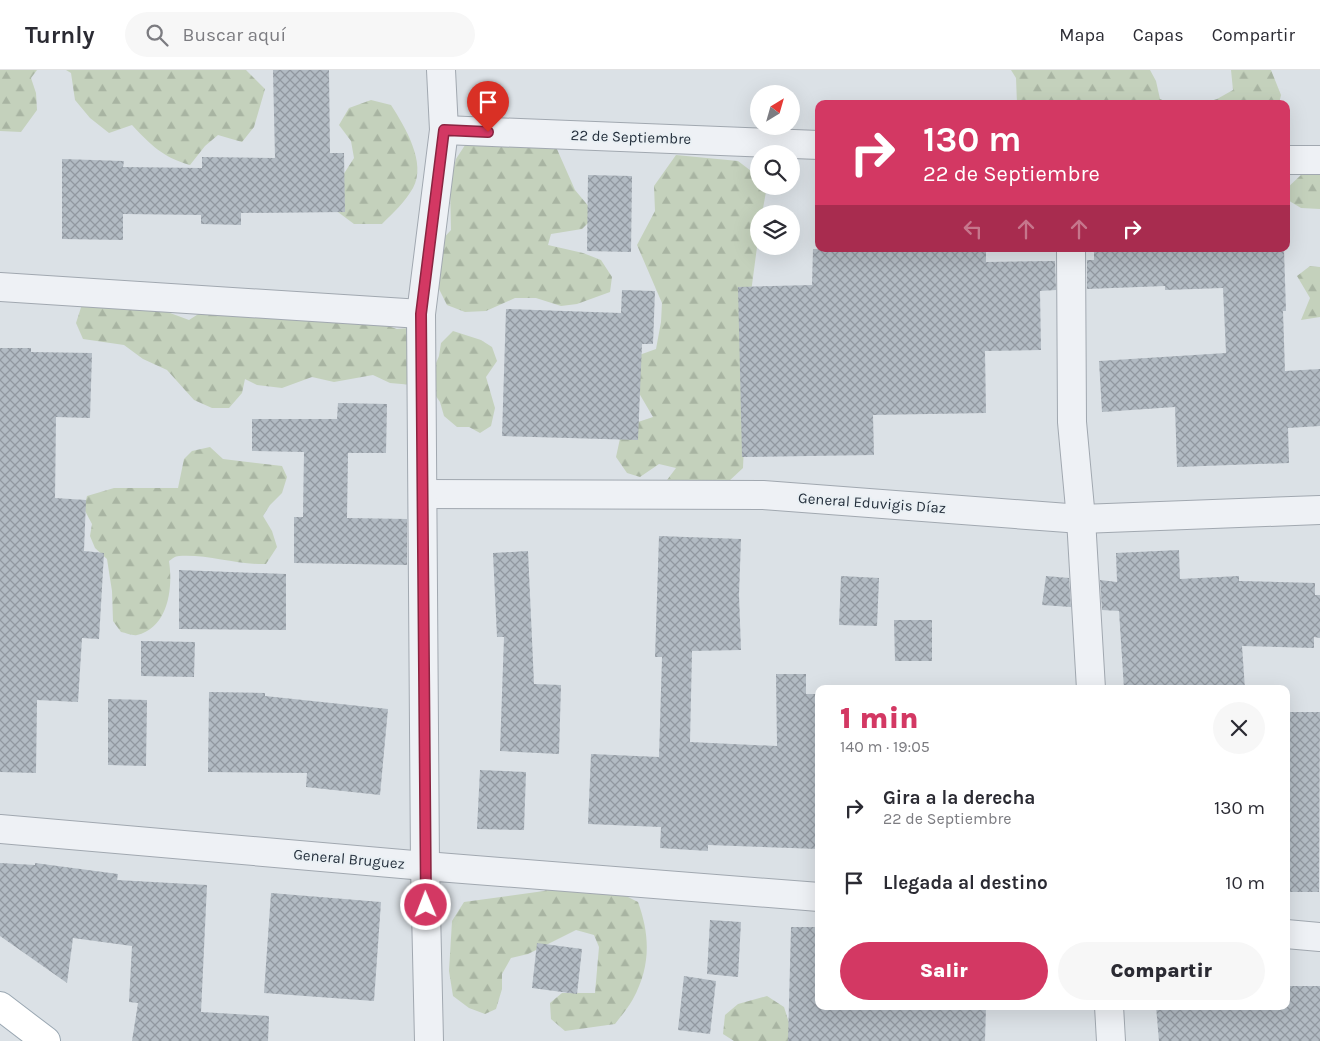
<!DOCTYPE html>
<html lang="es">
<meta charset="utf-8">
<style>
body{margin:0;font-family:Karla,sans-serif;background:#f7f7f7;color:#2b2b33;height:100vh;display:flex;flex-direction:column;font-size:19px;white-space:nowrap}
*{box-sizing:border-box;margin:0}
p{font-size:16px;color:#7c7c81}
.icon{flex:none;width:28px;height:28px;fill:none;stroke:currentColor;stroke-width:2;stroke-linecap:round;stroke-linejoin:round}
.map{position:relative;flex:1;overflow:hidden}
.panel{position:absolute;left:815px;top:615px;width:475px;height:325px;display:flex;flex-direction:column;background:#fff;border-radius:10px;box-shadow:0 5px 20px #0002}
.panel>*{flex:none}
.guide{position:absolute;left:815px;top:30px;width:475px;height:152px;border-radius:10px;box-shadow:0 5px 20px #0002;background:#d33863;color:#fff;overflow:hidden}
.needle{width:32px;rotate:37deg}
.fabs{position:absolute;left:750px;top:15px;display:grid;gap:10px}
.fabs a{display:grid;place-items:center;width:50px;height:50px;border-radius:50%;background:#fff;box-shadow:0 5px 20px #0002;font-size:25px}
.pin{position:absolute;display:grid;place-items:center;width:42px;height:42px;color:#fff;margin:-51px -21px;border-radius:50% 50% 50% 0;rotate:-45deg;box-shadow:0 0 5px #0007}
.pin .icon{rotate:45deg}
.me{position:absolute;width:55px;margin:-28px;rotate:359deg;stroke-linejoin:round;filter:drop-shadow(0 0 4px #0008)}
.turn{display:flex;align-items:center;gap:18px;height:105px;padding:0 25px;font-size:22px}
.turn .icon{width:65px;height:65px;stroke-width:2.5}
.turn b{display:block;font-size:35px;line-height:42px}
.lanes{display:flex;align-items:center;height:48px;padding:0 25px;background:#0003;justify-content:center;gap:25px;direction:ltr}
.lanes .off{opacity:.35}
.round{display:grid;place-items:center;flex:none;width:52px;height:52px;border-radius:26px;background:#f7f7f7}
.summary{display:flex;align-items:center;justify-content:space-between;height:85px;padding:0 25px}
h1{font-size:30px;font-weight:800;line-height:38px;color:#d33863}
.primary-button{display:flex;gap:10px;margin-top:auto;padding:10px 25px}
.primary-button a{flex:1;height:58px;border-radius:30px;background:#d33863;color:#fff;font-size:20px;font-weight:800;line-height:58px;text-align:center}
.primary-button a+a{background:#f7f7f7;color:#2b2b33}
ul{padding:0;list-style:none}
li{display:flex;align-items:center;gap:15px;height:75px;padding:0 25px}
li div{flex:1}
li b{display:block;font-size:19px}
li em{font-style:normal}
header{display:flex;align-items:center;gap:30px;box-sizing:border-box;height:70px;padding:0 25px;background:#fff;border-bottom:1px solid #e1e1e2}
header strong{font-size:24px}
nav{display:flex;gap:28px;margin-inline-start:auto;font-size:18px}
.search{width:350px;height:45px;background:#f7f7f7;display:flex;align-items:center;gap:12px;box-sizing:border-box;padding:0 18px;border-radius:28px;color:#7c7c81;font-size:19px}
.map>svg:first-child{display:block}
</style>
<header>
<strong>Turnly</strong>
<div class="search"><svg class="icon" aria-label="search" viewBox="0 0 24 24"><circle cx="10" cy="10" r="6"/><path d="M15 15l6 6"/></svg>Buscar aquí</div>
<nav><a>Mapa</a><a>Capas</a><a>Compartir</a></nav>
</header>
<div class="map">
<svg width="1320" height="971" viewBox="0 0 1320 971">
<defs>
<pattern id="forest-firs" width="22" height="20" patternUnits="userSpaceOnUse" patternTransform="scale(1.25)"><rect width="22" height="20" fill="#c4d1bc"/><path d="M5 1l3.5 6h-7zM16 11l3.5 6h-7z" fill="#a8b4a2"/></pattern>
<pattern id="building-cross-hatch" width="8" height="8" patternUnits="userSpaceOnUse" patternTransform="scale(1.25)"><rect width="8" height="8" fill="#b2bbc3"/><path d="M0 0l8 8M0 8l8-8" fill="none" stroke="#9198a0"/></pattern>
</defs>
<rect width="100%" height="100%" fill="#dbe1e6"/>
<!-- forest -->
<g fill="url(#forest-firs)">
<path d="M 0,0 L 37,0 L 31,8 L 36,23 L 37,40 L 21,62 L 0,61 Z"/>
<path d="M 66,0 L 246,0 L 265,19 L 254,57 L 242,72 L 218,65 L 205,76 L 190,95 C 162,87 151,75 132,55 L 109,63 L 90,48 L 75,30 L 71,3 Z"/>
<path d="M 1011,0 L 1150,0 L 1156,11 L 1160,29 L 1172,34 L 1017,34 L 1016,8 Z"/>
<path d="M 1231,0 L 1271,0 L 1281,25 L 1279,34 L 1199,34 L 1217,29 L 1233,20 Z"/>
<path d="M 371,30 L 391,35 C 405,57 427,93 413,118 C 405,132 393,143 382,154 L 354,154 L 338,142 L 338,113 L 354,88 L 351,71 L 339,55 L 349,38 Z"/>
<path d="M 467,72 L 556,77 L 575,120 L 590,138 L 590,151 L 582,159 L 551,164 L 548,175 L 583,183 L 601,190 L 612,207 L 610,222 L 577,234 L 561,236 L 536,228 L 515,228 L 486,241 L 465,242 L 447,235 L 437,215 L 439,173 L 451,160 L 450,114 L 456,89 Z"/>
<path d="M 676,85 L 738,91 L 759,107 L 759,116 L 767,116 L 762,144 L 759,144 L 759,162 L 750,230 L 743,398 L 728,412 L 680,429 L 667,410 L 676,398 L 659,394 L 640,407 L 627,403 L 616,387 L 621,364 L 638,352 L 653,347 L 629,306 L 631,288 L 656,279 L 661,252 L 662,233 L 637,175 L 655,141 L 654,116 Z"/>
<path d="M 1320,101 L 1320,139 L 1301,138 L 1286,129 L 1286,119 L 1301,105 Z"/>
<path d="M 1310,196 L 1320,197 L 1320,247 L 1301,250 L 1310,228 L 1297,206 Z"/>
<path d="M 85,225 L 162,240 L 189,250 L 200,243 L 379,253 L 397,259 L 410,258 L 413,315 L 390,313 L 373,305 L 334,312 L 312,307 L 282,318 L 257,315 L 245,309 L 242,323 L 229,338 L 212,338 L 194,330 L 167,300 L 143,289 L 124,275 L 83,269 L 76,253 Z"/>
<path d="M 453,261 L 481,270 L 492,277 L 497,291 L 486,307 L 495,338 L 491,356 L 480,363 L 469,357 L 457,357 L 444,346 L 440,332 L 431,319 L 433,300 L 439,286 L 441,273 Z"/>
<path d="M 210,377 L 223,389 L 282,396 L 287,407 L 282,423 L 270,435 L 263,446 L 272,461 L 277,477 L 266,494 C 237,495 208,484 179,486 C 175,486 172,489 169,491 C 173,517 169,557 137,565 C 133,566 126,563 121,562 L 113,551 L 112,521 L 107,489 L 95,478 L 90,466 L 92,454 L 84,439 L 87,426 L 114,418 L 178,418 L 184,389 L 192,381 Z"/>
<path d="M 555,816 L 618,822 L 638,832 C 650,865 651,896 633,929 C 628,938 621,946 615,954 L 565,961 L 551,949 L 550,933 L 562,923 L 595,923 L 599,877 L 594,865 L 576,860 L 528,884 L 511,888 L 502,904 L 502,919 L 496,939 L 485,944 L 469,938 L 453,926 L 449,901 L 452,851 L 464,832 L 544,821 Z"/>
<path d="M 767,926 L 784,937 L 790,956 L 814,971 L 734,971 L 723,964 L 725,945 L 738,934 Z"/>
</g>
<!-- building -->
<g fill="url(#building-cross-hatch)">
<path d="M 273,0 L 329,0 L 330,83 L 344,83 L 345,142 L 241,143 L 241,155 L 201,154 L 201,145 L 123,144 L 123,170 L 62,169 L 62,89 L 124,91 L 123,97 L 202,98 L 202,87 L 275,88 Z"/>
<path d="M 588,105 L 632,106 L 631,182 L 587,181 Z"/>
<path d="M 813,179 L 986,179 L 986,192 L 1055,191 L 1056,220 L 1040,221 L 1041,280 L 985,281 L 986,343 L 873,345 L 874,385 L 742,387 L 738,217 L 812,215 Z"/>
<path d="M 1094,179 L 1284,179 L 1286,241 L 1283,241 L 1285,301 L 1320,299 L 1320,356 L 1288,358 L 1289,393 L 1177,397 L 1175,337 L 1102,342 L 1099,291 L 1226,283 L 1223,218 L 1165,220 L 1165,216 L 1087,219 L 1087,190 L 1094,190 Z"/>
<path d="M 622,220 L 655,221 L 653,274 L 642,274 L 638,370 L 502,366 L 506,239 L 621,243 Z"/>
<path d="M 0,278 L 31,278 L 31,282 L 92,283 L 90,348 L 56,347 L 55,428 L 86,430 L 84,481 L 104,483 L 99,569 L 82,568 L 78,632 L 37,630 L 36,703 L 0,702 Z"/>
<path d="M 338,333 L 387,334 L 386,383 L 348,383 L 347,448 L 407,449 L 407,495 L 294,493 L 294,447 L 303,447 L 304,382 L 252,381 L 252,349 L 337,349 Z"/>
<path d="M 659,466 L 741,469 L 739,525 L 741,580 L 692,581 L 690,672 L 777,676 L 776,604 L 806,604 L 806,624 L 819,624 L 819,779 L 708,775 L 708,781 L 660,778 L 661,757 L 588,754 L 591,684 L 659,687 L 662,587 L 655,587 Z"/>
<path d="M 1179,480 L 1180,509 L 1239,506 L 1239,511 L 1315,513 L 1315,525 L 1320,525 L 1320,568 L 1314,567 L 1314,578 L 1242,576 L 1245,619 L 1124,619 L 1119,541 L 1102,540 L 1100,510 L 1117,512 L 1116,483 Z"/>
<path d="M 528,481 L 534,614 L 561,615 L 559,684 L 500,681 L 504,567 L 497,567 L 493,483 Z"/>
<path d="M 179,500 L 286,504 L 286,560 L 179,559 Z"/>
<path d="M 841,506 L 879,508 L 877,556 L 839,555 Z"/>
<path d="M 1046,506 L 1069,508 L 1071,537 L 1042,535 Z"/>
<path d="M 894,550 L 932,550 L 932,591 L 895,591 Z"/>
<path d="M 141,571 L 195,572 L 194,607 L 141,606 Z"/>
<path d="M 209,622 L 265,623 L 265,626 L 388,639 L 380,725 L 306,717 L 307,703 L 208,702 Z"/>
<path d="M 108,629 L 147,630 L 146,696 L 108,695 Z"/>
<path d="M 1286,642 L 1320,642 L 1319,822 L 1286,822 Z"/>
<path d="M 480,700 L 526,702 L 524,760 L 477,759 Z"/>
<path d="M 0,793 L 35,795 L 35,793 L 118,804 L 117,810 L 207,815 L 201,942 L 269,946 L 268,971 L 132,971 L 138,933 L 129,932 L 132,876 L 73,868 L 67,913 L 0,866 Z"/>
<path d="M 271,823 L 381,832 L 374,931 L 264,923 Z"/>
<path d="M 710,850 L 741,852 L 738,907 L 707,904 Z"/>
<path d="M 791,857 L 819,857 L 819,936 L 986,936 L 985,971 L 788,971 Z"/>
<path d="M 537,873 L 582,879 L 577,924 L 532,918 Z"/>
<path d="M 684,906 L 716,911 L 710,964 L 678,960 Z"/>
<path d="M 1286,916 L 1320,916 L 1320,971 L 1159,971 L 1156,936 L 1286,936 Z"/>
</g>
<g fill="none" stroke-linecap="round" stroke-linejoin="round">
<!-- street casing -->
<g stroke="#a1a8b0" stroke-width="30">
<g id="street">
<path d="M 444,60 L 819,75"/>
<path d="M 1286,90 L 1320,90"/>
<path d="M 1071,179 L 1072,352 L 1081,449 L 1091,619"/>
<path d="M 0,217 L 421,244"/>
<path d="M 423,424 L 763,425 L 1081,449 L 1320,440"/>
<path d="M 0,759 L 425,796 L 819,827"/>
<path d="M 1286,864 L 1320,867"/>
<path d="M 1109,936 L 1111,971"/>
<path d="M 429,971 L 425,796 L 421,244 L 444,60 L 441,0"/>
</g>
</g>
<!-- primary casing -->
<g stroke="#9aa7b2" stroke-width="30">
<path id="primary" d="M 0,936 L 46,971"/>
</g>
<!-- street -->
<use href="#street" stroke="#eef1f5" stroke-width="28"/>
<!-- primary -->
<use href="#primary" stroke="#fff" stroke-width="28"/>
</g>
<g fill="none" stroke-linecap="round" stroke-linejoin="round">
<!-- route casing -->
<g stroke="#892440" stroke-width="12">
<path id="route" d="M 426,835 L 421,244 L 444,60 L 488,62"/>
</g>
<!-- route -->
<use href="#route" stroke="#d33863" stroke-width="9"/>
</g>
<g text-anchor="middle" dominant-baseline="central" stroke-width="4" stroke-linejoin="round" paint-order="stroke">
<!-- street labels -->
<g font-size="15" fill="#25303d" stroke="#eaf0f4">
<text transform="translate(631 67) rotate(2)">22 de Septiembre</text>
<text transform="translate(872 433) rotate(4)">General Eduvigis Díaz</text>
<text transform="translate(349 789) rotate(5)">General Bruguez</text>
</g>
</g>
</svg>
<div class="fabs">
<a><svg class="needle" viewBox="-14 -14 28 28"><path d="M0-13l5 13h-10z" fill="#e53935"/><path d="M0 13l5-13h-10z" fill="#7c7c81"/></svg></a>
<a><svg class="icon" aria-label="search" viewBox="0 0 24 24"><circle cx="10" cy="10" r="6"/><path d="M15 15l6 6"/></svg></a>
<a><svg class="icon" aria-label="layers" viewBox="0 0 24 24"><path d="M12 4l9 5-9 5-9-5zM3 14l9 5 9-5"/></svg></a>
</div>
<div class="pin" style="left:488px;top:62px;background:#d93025"><svg class="icon" aria-label="arrive" viewBox="0 0 24 24"><path d="M6 21V4h12l-3 4 3 4H6"/></svg></div>
<svg class="me" style="left:426px;top:835px" viewBox="-20 -20 40 40"><circle r="17" fill="#d33863" stroke="#fff" stroke-width="3"/><path d="M0-11L8 9 0 5-8 9z" fill="#fff"/></svg>
<div class="guide">
<div class="turn"><svg class="icon" aria-label="right" viewBox="0 0 24 24"><path d="M7 20v-9h11M14 6l5 5-5 5"/></svg><div><b>130 m</b>22 de Septiembre</div></div>
<div class="lanes"><svg class="icon off" aria-label="left" viewBox="0 0 24 24"><path d="M17 20v-9H6M10 6l-5 5 5 5"/></svg><svg class="icon off" aria-label="ahead" viewBox="0 0 24 24"><path d="M12 20V5M6 11l6-6 6 6"/></svg><svg class="icon off" aria-label="ahead" viewBox="0 0 24 24"><path d="M12 20V5M6 11l6-6 6 6"/></svg><svg class="icon" aria-label="right" viewBox="0 0 24 24"><path d="M7 20v-9h11M14 6l5 5-5 5"/></svg></div>
</div>
<section class="panel">
<div class="summary"><div><h1>1 min</h1><p>140 m · 19:05</p></div><a class="round"><svg class="icon" aria-label="close" viewBox="0 0 24 24"><path d="M6 6l12 12M18 6L6 18"/></svg></a></div>
<ul>
<li><svg class="icon" aria-label="right" viewBox="0 0 24 24"><path d="M7 20v-9h11M14 6l5 5-5 5"/></svg><div><b>Gira a la derecha</b><p>22 de Septiembre</p></div><em>130 m</em></li>
<li><svg class="icon" aria-label="arrive" viewBox="0 0 24 24"><path d="M6 21V4h12l-3 4 3 4H6"/></svg><div><b>Llegada al destino</b></div><em>10 m</em></li>
</ul>
<div class="primary-button"><a>Salir</a><a>Compartir</a></div>
</section>
</div>
